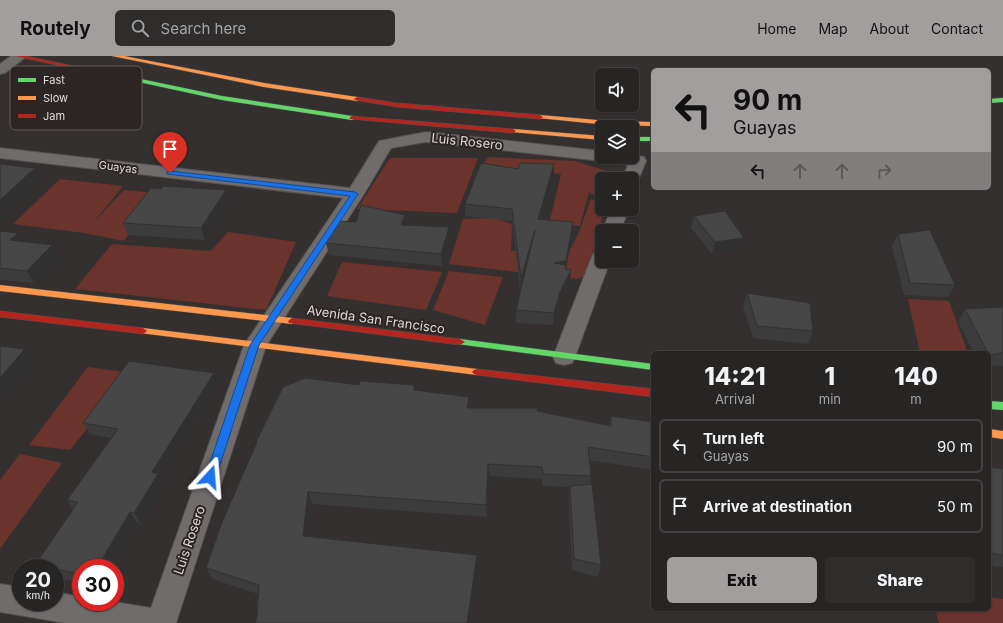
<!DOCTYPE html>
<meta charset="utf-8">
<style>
body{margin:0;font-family:Inter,sans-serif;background:#2f2c2c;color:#f1f3f6;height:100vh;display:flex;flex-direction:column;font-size:15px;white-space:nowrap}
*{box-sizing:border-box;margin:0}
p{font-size:13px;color:#a4a4a6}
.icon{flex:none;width:22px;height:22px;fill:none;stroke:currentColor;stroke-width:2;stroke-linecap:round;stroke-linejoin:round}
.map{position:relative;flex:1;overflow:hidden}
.details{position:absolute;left:651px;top:295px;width:340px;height:260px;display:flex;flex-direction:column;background:#272424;border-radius:6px;box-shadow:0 1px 3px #0004,0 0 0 1px #434141}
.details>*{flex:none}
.hud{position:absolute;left:651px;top:12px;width:340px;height:122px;border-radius:6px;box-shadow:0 1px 3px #0004,0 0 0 1px #434141;background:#a39e9e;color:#111;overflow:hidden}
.buttons{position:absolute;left:595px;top:12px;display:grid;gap:8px}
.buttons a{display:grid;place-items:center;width:44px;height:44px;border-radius:6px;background:#272424;box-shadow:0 1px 3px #0004,0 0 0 1px #434141;font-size:20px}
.speed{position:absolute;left:12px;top:503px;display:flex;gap:8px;font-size:20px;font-weight:700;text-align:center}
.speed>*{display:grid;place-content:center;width:52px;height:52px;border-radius:50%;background:#272424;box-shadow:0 1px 3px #0004,0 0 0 1px #434141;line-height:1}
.speed small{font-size:10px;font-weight:400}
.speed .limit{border:6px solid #d22;background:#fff;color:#111}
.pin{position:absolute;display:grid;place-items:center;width:34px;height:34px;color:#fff;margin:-41px -17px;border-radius:50% 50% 50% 0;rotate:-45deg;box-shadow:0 0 4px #0007}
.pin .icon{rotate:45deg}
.me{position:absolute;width:44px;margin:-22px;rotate:19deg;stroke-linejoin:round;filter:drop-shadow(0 0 3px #0008)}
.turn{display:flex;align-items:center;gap:14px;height:84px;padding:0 16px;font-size:18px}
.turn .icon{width:52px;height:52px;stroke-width:2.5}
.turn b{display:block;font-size:28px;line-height:34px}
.lanes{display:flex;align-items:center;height:38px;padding:0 16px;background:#0003;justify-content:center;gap:20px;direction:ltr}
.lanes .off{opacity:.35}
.eta{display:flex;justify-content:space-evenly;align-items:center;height:68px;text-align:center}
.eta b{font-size:24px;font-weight:800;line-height:28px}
.button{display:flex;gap:8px;margin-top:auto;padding:8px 16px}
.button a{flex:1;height:46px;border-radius:6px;background:#a39e9e;color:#111;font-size:16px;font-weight:800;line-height:46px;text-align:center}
.button a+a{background:#2f2c2c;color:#f1f3f6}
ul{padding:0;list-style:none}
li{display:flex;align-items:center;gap:12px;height:54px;margin:0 8px 6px;padding:0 8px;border:2px solid #434141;border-radius:6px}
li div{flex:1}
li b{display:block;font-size:15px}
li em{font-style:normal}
header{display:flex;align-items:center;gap:24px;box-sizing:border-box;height:56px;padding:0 20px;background:#a39e9e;color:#111}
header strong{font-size:19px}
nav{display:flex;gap:22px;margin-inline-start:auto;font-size:14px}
.search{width:280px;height:36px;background:#2f2c2c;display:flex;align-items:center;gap:10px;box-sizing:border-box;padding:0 14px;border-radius:6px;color:#a4a4a6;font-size:15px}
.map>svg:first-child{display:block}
</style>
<header>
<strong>Routely</strong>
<div class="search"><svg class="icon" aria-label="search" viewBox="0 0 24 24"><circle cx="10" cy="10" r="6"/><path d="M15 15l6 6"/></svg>Search here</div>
<nav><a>Home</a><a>Map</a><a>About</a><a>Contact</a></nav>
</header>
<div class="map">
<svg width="1003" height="567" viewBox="0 0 1003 567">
<rect width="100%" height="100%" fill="#343030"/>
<!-- green -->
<g fill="#6a332c">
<path d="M 488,101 L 575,105 L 616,118 L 615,123 L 602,123 L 602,144 L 589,136 L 580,170 L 549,168 L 561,118 L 481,111 Z"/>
<path d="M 390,102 L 478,102 L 457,157 L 357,153 Z"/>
<path d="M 60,123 L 123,130 L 92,168 L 124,134 L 155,137 L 124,185 L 84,177 L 13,168 Z"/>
<path d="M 591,143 L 602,149 L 602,153 L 604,153 L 588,219 L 577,223 L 449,208 L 463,163 L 495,162 L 512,168 L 511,195 L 569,196 L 579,176 Z"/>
<path d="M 228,176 L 296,186 L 266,254 L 75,233 L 112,188 L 211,195 Z"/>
<path d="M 342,206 L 442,216 L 426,254 L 327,240 Z"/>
<path d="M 449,215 L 503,221 L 485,269 L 433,254 Z"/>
<path d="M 908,243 L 949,245 L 968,297 L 920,297 Z"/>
<path d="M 88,311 L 132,317 L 70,394 L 29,389 Z"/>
<path d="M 20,398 L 62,407 L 0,493 L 0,424 Z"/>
<path d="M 989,541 L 1003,543 L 1003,567 L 939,567 L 935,553 L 989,553 Z"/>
</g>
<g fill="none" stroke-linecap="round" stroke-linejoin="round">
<!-- street casing -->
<g stroke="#524f4f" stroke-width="2">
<g id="street">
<path d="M 11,0 L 27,0 L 5,17 L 0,18 L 0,8 Z"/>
<path d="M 426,76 L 602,95 L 602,101 L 632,101 L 632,99 L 644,101 L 646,105 L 637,127 L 632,128 L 632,123 L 622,123 L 628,109 L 602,105 L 426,86 L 391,92 L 364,138 L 266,290 L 176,567 L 66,567 L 0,556 L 0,528 L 21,531 L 21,546 L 55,546 L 55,536 L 81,541 L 81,546 L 115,546 L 151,552 L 244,289 L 343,142 L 0,102 L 0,92 L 350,132 L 379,85 Z"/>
<path d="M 611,153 L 629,153 L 620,175 L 602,176 Z"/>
<path d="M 602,194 L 602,205 L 610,205 L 575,301 L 572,307 L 564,309 L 556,307 L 553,301 L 592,200 L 595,196 Z"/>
</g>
</g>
<!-- fast casing -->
<g stroke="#524f4f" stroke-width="1">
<g id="fast">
<path d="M 136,22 L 222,40 L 352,60 L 355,62 L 352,64 L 222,44 L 134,25 L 133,24 Z"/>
<path d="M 1003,42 L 1003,46 L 989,47 L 989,43 Z"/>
<rect x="632" y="81" width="21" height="4"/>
<path d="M 460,283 L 653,308 L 653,314 L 457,288 L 455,286 Z"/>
<path d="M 989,345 L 1003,346 L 1003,354 L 989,353 Z"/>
</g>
</g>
<!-- slow casing -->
<g stroke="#524f4f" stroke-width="1">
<g id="slow">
<path d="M 112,0 L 124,0 L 264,27 L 357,41 L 360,43 L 357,45 L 264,31 Z"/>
<path d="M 540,59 L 608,65 L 653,66 L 653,70 L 608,69 L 538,62 L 538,60 Z"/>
<path d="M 513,73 L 602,80 L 602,84 L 511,76 L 510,75 Z"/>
<path d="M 0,229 L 292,262 L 296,265 L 292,268 L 0,235 Z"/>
<path d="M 143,272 L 477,313 L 480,314 L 482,316 L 480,318 L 477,319 L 140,277 L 139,275 Z"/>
<path d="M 989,373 L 1003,375 L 1003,383 L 989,381 Z"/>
</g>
</g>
<!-- jam casing -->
<g stroke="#524f4f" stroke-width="1">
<g id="jam">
<path d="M 15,0 L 26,0 L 139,24 L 136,26 Z"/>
<path d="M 357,41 L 397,47 L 540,59 L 543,61 L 540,63 L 397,51 L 355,44 L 354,43 Z"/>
<path d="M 352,60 L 513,73 L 516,75 L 513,77 L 350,63 L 350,61 Z"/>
<path d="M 0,255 L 143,272 L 147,275 L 143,278 L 0,261 Z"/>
<path d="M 292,262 L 460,283 L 465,286 L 460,289 L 289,267 L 288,265 Z"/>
<path d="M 477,313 L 653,333 L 653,341 L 477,319 L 474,318 L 472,316 L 474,314 Z"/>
</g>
</g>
<!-- street -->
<use href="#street" fill="#706c6c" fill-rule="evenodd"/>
<!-- fast -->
<use href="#fast" fill="#63d668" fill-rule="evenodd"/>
<!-- slow -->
<use href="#slow" fill="#ff974d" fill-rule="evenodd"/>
<!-- jam -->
<use href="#jam" fill="#b3261e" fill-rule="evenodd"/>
</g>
<!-- wall -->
<g fill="#3c3c3c">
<path d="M 554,120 L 541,163 L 573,166 L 572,179 L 566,213 L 570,226 L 559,248 L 553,269 L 516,267 L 516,254 L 520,234 L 512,165 L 465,160 L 465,148 Z"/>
<path d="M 161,133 L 229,146 L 205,184 L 128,179 L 123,167 Z"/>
<path d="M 694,160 L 740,194 L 712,198 L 691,172 Z"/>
<path d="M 406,169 L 449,171 L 450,184 L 442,210 L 329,199 L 326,187 Z"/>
<path d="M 0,175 L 24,186 L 52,189 L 59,202 L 34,227 L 0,224 Z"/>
<path d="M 898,178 L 955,229 L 948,241 L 904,239 L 892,190 Z"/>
<path d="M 747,237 L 813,275 L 808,288 L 753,282 L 743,250 Z"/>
<path d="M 1003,251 L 1003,310 L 997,309 L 989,311 L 989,297 L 974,297 L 958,266 L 965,253 Z"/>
<path d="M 218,328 L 161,422 L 165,429 L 141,468 L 137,467 L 81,512 L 81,527 L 55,522 L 55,512 L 37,512 L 35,509 L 73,453 L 67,444 L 111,382 L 90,378 L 83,367 Z"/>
<path d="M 415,334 L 469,341 L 470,352 L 537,355 L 610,369 L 611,360 L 653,366 L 653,414 L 589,404 L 591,420 L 590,428 L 601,509 L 598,521 L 572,514 L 569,442 L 570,431 L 542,430 L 542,423 L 489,420 L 487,461 L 312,448 L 309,480 L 477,499 L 477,510 L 257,560 L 258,538 L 212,523 L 206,512 L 257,388 L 256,386 Z"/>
<path d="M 989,411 L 1003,413 L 1003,511 L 989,510 Z"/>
</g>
<!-- shaded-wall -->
<g fill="#313131">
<path d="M 554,108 L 554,120 L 538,175 L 538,163 Z"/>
<path d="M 35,112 L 41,124 L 0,163 L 0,144 Z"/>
<path d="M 226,134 L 229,146 L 205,184 L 201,172 Z"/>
<path d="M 405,159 L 406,171 L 401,169 Z"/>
<path d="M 573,166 L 572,179 L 565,218 L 554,207 Z"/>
<path d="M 449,171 L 450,184 L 442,210 L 441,198 Z"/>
<path d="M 535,174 L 520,234 L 521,222 Z"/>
<path d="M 18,177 L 25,189 L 10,184 Z"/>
<path d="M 744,182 L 740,194 L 712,198 L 715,186 Z"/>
<path d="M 52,189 L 59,202 L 34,227 L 27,215 Z"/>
<path d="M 571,214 L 570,226 L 559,248 L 553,269 L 554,257 L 560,236 Z"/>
<path d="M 25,293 L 33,306 L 0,345 L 0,322 Z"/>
<path d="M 214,317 L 218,328 L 161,422 L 165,429 L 141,468 L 134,457 L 152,416 Z"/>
<path d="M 469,341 L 470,353 L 467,352 Z"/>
<path d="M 488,408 L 489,420 L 487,461 L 486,449 Z"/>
<path d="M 308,436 L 312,448 L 308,491 L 303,480 Z"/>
<path d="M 130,456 L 137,467 L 111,512 L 97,512 Z"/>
<path d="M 477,499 L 477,510 L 469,567 L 467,567 Z"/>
</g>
<!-- building -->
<g fill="#464646" stroke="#313131">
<path d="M 481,107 L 518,113 L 520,107 L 554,108 L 538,163 L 573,166 L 566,205 L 554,207 L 566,209 L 565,213 L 571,214 L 560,236 L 554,257 L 516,254 L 535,174 L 521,222 L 512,153 L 465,148 Z"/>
<path d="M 0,108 L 35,112 L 0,144 Z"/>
<path d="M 163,130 L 226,134 L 201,172 L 123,167 L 151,132 L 161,133 Z"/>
<path d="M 361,149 L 405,159 L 401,169 L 449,171 L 441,198 L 326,187 L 326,183 L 338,165 L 356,166 Z"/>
<path d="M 725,155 L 744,182 L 715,186 L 694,160 Z"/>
<path d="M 930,174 L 955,229 L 910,227 L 898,178 Z"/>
<path d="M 0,175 L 18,177 L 10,184 L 52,189 L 27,215 L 0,212 Z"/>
<path d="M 747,237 L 810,247 L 813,275 L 757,270 Z"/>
<path d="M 1003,251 L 1003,297 L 989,299 L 989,297 L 988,297 L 965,253 Z"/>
<path d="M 0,290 L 25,293 L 0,322 Z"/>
<path d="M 129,305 L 214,317 L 152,416 L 158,418 L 134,457 L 130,456 L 97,512 L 81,512 L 81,518 L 55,513 L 55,512 L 49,512 L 35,509 L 78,446 L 67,444 L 118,373 L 83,367 Z"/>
<path d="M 305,322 L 359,329 L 360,325 L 414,329 L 414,334 L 469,341 L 467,352 L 537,352 L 537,355 L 611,370 L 611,360 L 653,366 L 653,401 L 588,391 L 591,420 L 543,418 L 542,411 L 488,408 L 486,449 L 308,436 L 303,480 L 477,499 L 467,567 L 255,567 L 257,560 L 259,529 L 206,512 L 222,466 L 257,386 L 256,386 L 283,331 Z"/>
<path d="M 989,411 L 1003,413 L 1003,499 L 989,497 Z"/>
<path d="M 592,428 L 601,509 L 574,503 L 570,430 Z"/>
</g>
<!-- route -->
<path fill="#1a73e8" stroke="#114b97" d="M 170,115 L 355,136 L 358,138 L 259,289 L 216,421 L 214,424 L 206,424 L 205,421 L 250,289 L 350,140 L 167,118 L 167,116 Z"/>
<g text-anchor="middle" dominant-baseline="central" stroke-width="4" stroke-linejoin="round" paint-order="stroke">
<!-- far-street labels -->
<g font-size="11" fill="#dfdad9" stroke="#2c2524">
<text transform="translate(118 111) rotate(7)">Guayas</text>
</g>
<!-- street labels -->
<g font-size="13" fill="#dfdad9" stroke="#2c2524">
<text transform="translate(467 85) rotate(6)">Luis Rosero</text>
<text transform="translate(376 263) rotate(8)">Avenida San Francisco</text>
<text transform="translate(189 484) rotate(-71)">Luis Rosero</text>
</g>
</g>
<!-- legend -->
<rect x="10" y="10" width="132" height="64" rx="6" fill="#2c2524" stroke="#625b5a" stroke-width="1"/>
<rect x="18" y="22" width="18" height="4" fill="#63d668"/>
<rect x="18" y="40" width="18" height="4" fill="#ff974d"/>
<rect x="18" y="58" width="18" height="4" fill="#b3261e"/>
<g font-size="11" fill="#dfdad9">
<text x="43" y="28">Fast</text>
<text x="43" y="46">Slow</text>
<text x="43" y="64">Jam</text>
</g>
</svg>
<div class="buttons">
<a><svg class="icon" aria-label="sound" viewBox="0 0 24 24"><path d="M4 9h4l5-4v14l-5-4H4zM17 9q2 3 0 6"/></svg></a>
<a><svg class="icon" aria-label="layers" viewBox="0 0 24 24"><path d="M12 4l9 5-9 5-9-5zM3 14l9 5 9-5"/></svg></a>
<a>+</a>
<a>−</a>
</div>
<div class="speed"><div>20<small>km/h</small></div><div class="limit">30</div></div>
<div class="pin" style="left:170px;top:117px;background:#d93025"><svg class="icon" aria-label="arrive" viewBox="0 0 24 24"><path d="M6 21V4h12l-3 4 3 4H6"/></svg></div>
<svg class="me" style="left:210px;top:421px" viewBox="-20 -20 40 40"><path d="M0-17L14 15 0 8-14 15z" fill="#1a73e8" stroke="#fff" stroke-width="4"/></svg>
<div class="hud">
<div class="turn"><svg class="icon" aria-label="left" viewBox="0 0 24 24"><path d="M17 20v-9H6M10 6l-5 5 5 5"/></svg><div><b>90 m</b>Guayas</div></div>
<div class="lanes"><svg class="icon" aria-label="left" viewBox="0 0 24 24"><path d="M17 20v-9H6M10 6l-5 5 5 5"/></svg><svg class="icon off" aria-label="ahead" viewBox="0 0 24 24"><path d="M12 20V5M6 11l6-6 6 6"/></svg><svg class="icon off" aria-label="ahead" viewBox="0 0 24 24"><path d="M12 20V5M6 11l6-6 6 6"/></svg><svg class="icon off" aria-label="right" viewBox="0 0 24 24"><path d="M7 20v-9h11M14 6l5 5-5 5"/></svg></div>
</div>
<section class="details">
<div class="eta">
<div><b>14:21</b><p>Arrival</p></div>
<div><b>1</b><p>min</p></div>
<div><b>140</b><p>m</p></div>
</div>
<ul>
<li><svg class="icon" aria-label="left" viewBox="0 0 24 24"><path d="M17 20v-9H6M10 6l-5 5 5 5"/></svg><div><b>Turn left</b><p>Guayas</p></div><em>90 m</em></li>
<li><svg class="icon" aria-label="arrive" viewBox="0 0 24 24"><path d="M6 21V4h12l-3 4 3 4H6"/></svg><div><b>Arrive at destination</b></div><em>50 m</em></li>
</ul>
<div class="button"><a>Exit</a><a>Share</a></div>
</section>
</div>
